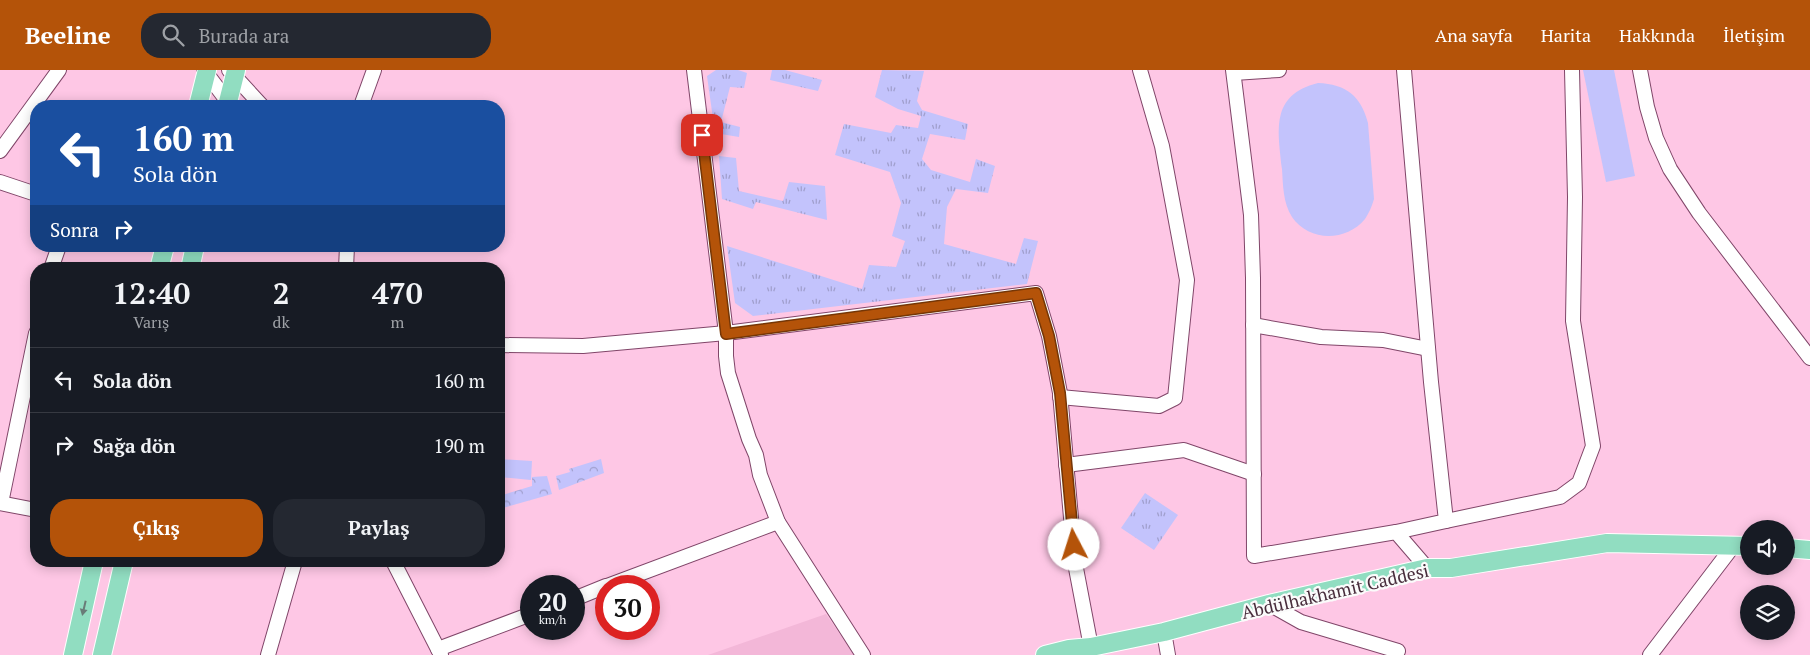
<!DOCTYPE html>
<html lang="tr">
<meta charset="utf-8">
<style>
body{margin:0;font-family:"PT Serif",serif;background:#242831;color:#f1f3f6;height:100vh;display:flex;flex-direction:column;font-size:19px;white-space:nowrap}
*{box-sizing:border-box;margin:0}
p{font-size:16px;color:#9ea1a6}
.icon{flex:none;width:28px;height:28px;fill:none;stroke:currentColor;stroke-width:2;stroke-linecap:round;stroke-linejoin:round}
.map{position:relative;flex:1;overflow:hidden}
.drawer{position:absolute;left:30px;top:192px;width:475px;height:305px;display:flex;flex-direction:column;background:#171b24;border-radius:20px;box-shadow:0 2px 12px #0003}
.drawer>*{flex:none}
.top-card{position:absolute;left:30px;top:30px;width:475px;height:152px;border-radius:20px;box-shadow:0 2px 12px #0003;background:#1a4fa0;color:#fff;overflow:hidden}
.fabs{position:absolute;left:1740px;top:450px;display:grid;gap:10px}
.fabs a{display:grid;place-items:center;width:55px;height:55px;border-radius:50%;background:#171b24;box-shadow:0 2px 12px #0003;font-size:25px}
.speed{position:absolute;left:520px;top:505px;display:flex;gap:10px;font-size:25px;font-weight:700;text-align:center}
.speed>*{display:grid;place-content:center;width:65px;height:65px;border-radius:50%;background:#171b24;box-shadow:0 2px 12px #0003;line-height:1}
.speed small{font-size:12px;font-weight:400}
.speed .limit{border:8px solid #d22;background:#fff;color:#111}
.pin{position:absolute;display:grid;place-items:center;width:42px;height:42px;color:#fff;margin:-21px;border-radius:10px;box-shadow:0 2px 8px #0006}
.me{position:absolute;width:55px;margin:-28px;rotate:355deg;stroke-linejoin:round;filter:drop-shadow(0 0 4px #0008)}
.turn{display:flex;align-items:center;gap:18px;height:105px;padding:0 20px;font-size:22px}
.turn .icon{width:65px;height:65px;stroke-width:2.5}
.turn b{display:block;font-size:35px;line-height:42px}
.then{display:flex;align-items:center;height:48px;padding:0 20px;background:#0003;gap:10px;font-size:19px}
.eta{display:flex;justify-content:space-evenly;align-items:center;height:85px;text-align:center}
.eta b{font-size:30px;font-weight:600;line-height:35px}
.button{display:flex;gap:10px;margin-top:auto;padding:10px 20px}
.button a{flex:1;height:58px;border-radius:20px;background:#b45309;color:#fff;font-size:20px;font-weight:600;line-height:58px;text-align:center}
.button a+a{background:#242831;color:#f1f3f6}
ul{padding:0;list-style:none}
li{display:flex;align-items:center;gap:15px;height:65px;padding:0 20px;border-top:1px solid #363941}
li div{flex:1}
li b{display:block;font-size:19px}
li em{font-style:normal}
header{display:flex;align-items:center;gap:30px;box-sizing:border-box;height:70px;padding:0 25px;background:#b45309;color:#fff}
header strong{font-size:24px}
nav{display:flex;gap:28px;margin-inline-start:auto;font-size:18px}
.search{width:350px;height:45px;background:#242831;display:flex;align-items:center;gap:12px;box-sizing:border-box;padding:0 18px;border-radius:20px;color:#9ea1a6;font-size:19px}
.map>svg:first-child{display:block}
</style>
<header>
<strong>Beeline</strong>
<div class="search"><svg class="icon" aria-label="search" viewBox="0 0 24 24"><circle cx="10" cy="10" r="6"/><path d="M15 15l6 6"/></svg>Burada ara</div>
<nav><a>Ana sayfa</a><a>Harita</a><a>Hakkında</a><a>İletişim</a></nav>
</header>
<div class="map">
<svg width="1810" height="585" viewBox="0 0 1810 585">
<defs>
<pattern id="grass-tufts" width="24" height="20" patternUnits="userSpaceOnUse" patternTransform="scale(1.25)"><rect width="24" height="20" fill="#c3c3fc"/><path d="M3 7l-1-3M5 7V3M7 7l1-3M15 17l-1-3M17 17v-4M19 17l1-3" fill="none" stroke="#a09fcd"/></pattern>
<pattern id="park-crowns" width="20" height="18" patternUnits="userSpaceOnUse" patternTransform="scale(1.25)"><rect width="20" height="18" fill="#c3c3fc"/><path d="M2 6a3 3 0 1 1 6 0M12 15a3 3 0 1 1 6 0" fill="none" stroke="#a09fcd"/></pattern>
</defs>
<rect width="100%" height="100%" fill="#fec7e5"/>
<!-- built -->
<path fill="#f3b7d8" d="M 826,544 L 854,585 L 708,585 Z"/>
<!-- grass -->
<g fill="url(#grass-tufts)">
<path d="M 716,0 L 738,0 L 747,3 L 744,18 L 730,17 L 721,52 L 740,57 L 739,67 L 715,63 L 707,6 Z"/>
<path d="M 772,0 L 785,0 L 822,10 L 818,21 L 770,10 Z"/>
<path d="M 882,0 L 924,1 L 917,31 L 922,40 L 968,54 L 965,70 L 930,64 L 922,89 L 931,100 L 970,112 L 976,89 L 995,96 L 988,123 L 956,119 L 947,137 L 944,174 L 1016,194 L 1024,168 L 1038,171 L 1027,214 L 753,246 L 735,233 L 727,176 L 862,219 L 869,195 L 896,197 L 905,171 L 892,166 L 901,133 L 890,102 L 835,85 L 844,54 L 891,63 L 896,55 L 918,58 L 921,46 L 898,39 L 875,27 Z"/>
<path d="M 719,86 L 736,88 L 739,121 L 783,131 L 789,112 L 825,116 L 827,150 L 756,132 L 753,139 L 722,129 Z"/>
<path d="M 1145,423 L 1178,445 L 1154,480 L 1121,458 Z"/>
</g>
<!-- park -->
<g fill="url(#park-crowns)">
<path d="M 601,389 L 604,403 L 559,420 L 556,406 L 570,402 L 569,399 Z"/>
<path d="M 547,406 L 552,424 L 499,439 L 499,426 L 532,416 L 532,407 Z"/>
</g>
<!-- pitch -->
<g fill="#c3c3fc">
<path d="M 1583,0 L 1614,0 L 1635,106 L 1606,112 Z"/>
<path d="M 1318,13 C 1346,14 1361,26 1368,53 L 1374,129 C 1372,136 1369,143 1365,149 C 1346,172 1309,172 1292,147 C 1283,133 1283,115 1282,99 C 1278,60 1270,25 1318,13 Z"/>
<path d="M 499,389 L 532,391 L 531,410 L 499,407 Z"/>
</g>
<g fill="none" stroke-linecap="round" stroke-linejoin="round">
<!-- minor casing -->
<g stroke="#804669" stroke-width="16">
<g id="minor">
<path d="M 204,0 L 231,36"/>
<path d="M 229,0 L 262,36"/>
<path d="M 694,0 L 726,263 L 726,286 L 728,303 L 749,369 L 756,385 L 760,405 L 778,452 L 863,585"/>
<path d="M 1233,0 L 1251,145 L 1253,208 L 1254,486 L 1396,462 L 1427,498"/>
<path d="M 1640,0 L 1647,37 L 1656,68 L 1670,99 L 1699,143 L 1810,288"/>
<path d="M 1234,3 L 1279,0"/>
<path d="M 361,36 L 374,0"/>
<path d="M 0,81 L 59,0"/>
<path d="M 0,112 L 36,124"/>
<path d="M 51,199 L 59,176"/>
<path d="M 346,199 L 347,176"/>
<path d="M 1253,255 L 1321,267 L 1383,270 L 1428,279"/>
<path d="M 499,275 L 583,276 L 726,263 L 1036,223 L 1049,266 L 1060,323 L 1075,493 L 1091,577"/>
<path d="M 1060,327 L 1159,336 L 1175,328 L 1187,210 L 1162,76 L 1140,0"/>
<path d="M 1066,395 L 1184,380 L 1254,404"/>
<path d="M 0,433 L 36,440"/>
<path d="M 1,433 L 36,263"/>
<path d="M 1446,451 L 1560,427 L 1579,413 L 1593,376 L 1573,251 L 1575,127 L 1572,0"/>
<path d="M 1396,462 L 1446,451 L 1431,312 L 1404,0"/>
<path d="M 393,491 L 441,585"/>
<path d="M 607,516 L 778,452"/>
<path d="M 574,529 L 606,516"/>
<path d="M 1269,534 L 1301,552 L 1398,581"/>
<path d="M 1164,562 L 1168,585"/>
<path d="M 438,579 L 531,544"/>
<path d="M 268,585 L 295,491"/>
<path d="M 1650,585 L 1734,475"/>
</g>
</g>
<!-- major casing -->
<g stroke="#fff" stroke-width="20">
<g id="major">
<path d="M 198,36 L 207,0"/>
<path d="M 227,36 L 236,0"/>
<path d="M 159,199 L 165,176"/>
<path d="M 190,199 L 195,176"/>
<path d="M 1786,478 L 1810,480"/>
<path d="M 73,585 L 94,491"/>
<path d="M 102,585 L 124,491"/>
<path d="M 1045,585 L 1069,579 L 1091,577 L 1164,562 L 1269,534 L 1427,498 L 1451,498 L 1607,473 L 1749,476"/>
</g>
</g>
<!-- minor -->
<use href="#minor" stroke="#fff" stroke-width="14"/>
<!-- major -->
<use href="#major" stroke="#91ddc1" stroke-width="18"/>
</g>
<!-- one-way arrows -->
<defs><path id="oneway-solid" d="M-6-.8H1V-3.2L6.5 0L1 3.2V.8H-6Z" transform="scale(1.25)"/></defs>
<use fill="#697c78" href="#oneway-solid" transform="translate(84 538) rotate(103)"/>
<g fill="none" stroke-linecap="round" stroke-linejoin="round">
<!-- route casing -->
<g stroke="#753606" stroke-width="12">
<path id="route" d="M 702,65 L 726,264 L 1036,223 L 1049,266 L 1060,323 L 1074,475"/>
</g>
<!-- route -->
<use href="#route" stroke="#b45309" stroke-width="9"/>
</g>
<g text-anchor="middle" dominant-baseline="central" stroke-width="4.5" stroke-linejoin="round" paint-order="stroke">
<!-- street labels -->
<g font-size="18" fill="#482d3c" stroke="#fbfbfb">
<text transform="translate(1335 521) rotate(-13)">Abdülhakhamit Caddesi</text>
</g>
</g>
</svg>
<div class="fabs">
<a><svg class="icon" aria-label="sound" viewBox="0 0 24 24"><path d="M4 9h4l5-4v14l-5-4H4zM17 9q2 3 0 6"/></svg></a>
<a><svg class="icon" aria-label="layers" viewBox="0 0 24 24"><path d="M12 4l9 5-9 5-9-5zM3 14l9 5 9-5"/></svg></a>
</div>
<div class="speed"><div>20<small>km/h</small></div><div class="limit">30</div></div>
<div class="pin" style="left:702px;top:65px;background:#d93025"><svg class="icon" aria-label="arrive" viewBox="0 0 24 24"><path d="M6 21V4h12l-3 4 3 4H6"/></svg></div>
<svg class="me" style="left:1074px;top:475px" viewBox="-20 -20 40 40"><circle r="19" fill="#fff"/><path d="M0-13L10 11 0 6-10 11z" fill="#b45309"/></svg>
<div class="top-card">
<div class="turn"><svg class="icon" aria-label="left" viewBox="0 0 24 24"><path d="M17 20v-9H6M10 6l-5 5 5 5"/></svg><div><b>160 m</b>Sola dön</div></div>
<div class="then">Sonra<svg class="icon" aria-label="right" viewBox="0 0 24 24"><path d="M7 20v-9h11M14 6l5 5-5 5"/></svg></div>
</div>
<section class="drawer">
<div class="eta">
<div><b>12:40</b><p>Varış</p></div>
<div><b>2</b><p>dk</p></div>
<div><b>470</b><p>m</p></div>
</div>
<ul>
<li><svg class="icon" aria-label="left" viewBox="0 0 24 24"><path d="M17 20v-9H6M10 6l-5 5 5 5"/></svg><div><b>Sola dön</b></div><em>160 m</em></li>
<li><svg class="icon" aria-label="right" viewBox="0 0 24 24"><path d="M7 20v-9h11M14 6l5 5-5 5"/></svg><div><b>Sağa dön</b></div><em>190 m</em></li>
</ul>
<div class="button"><a>Çıkış</a><a>Paylaş</a></div>
</section>
</div>
